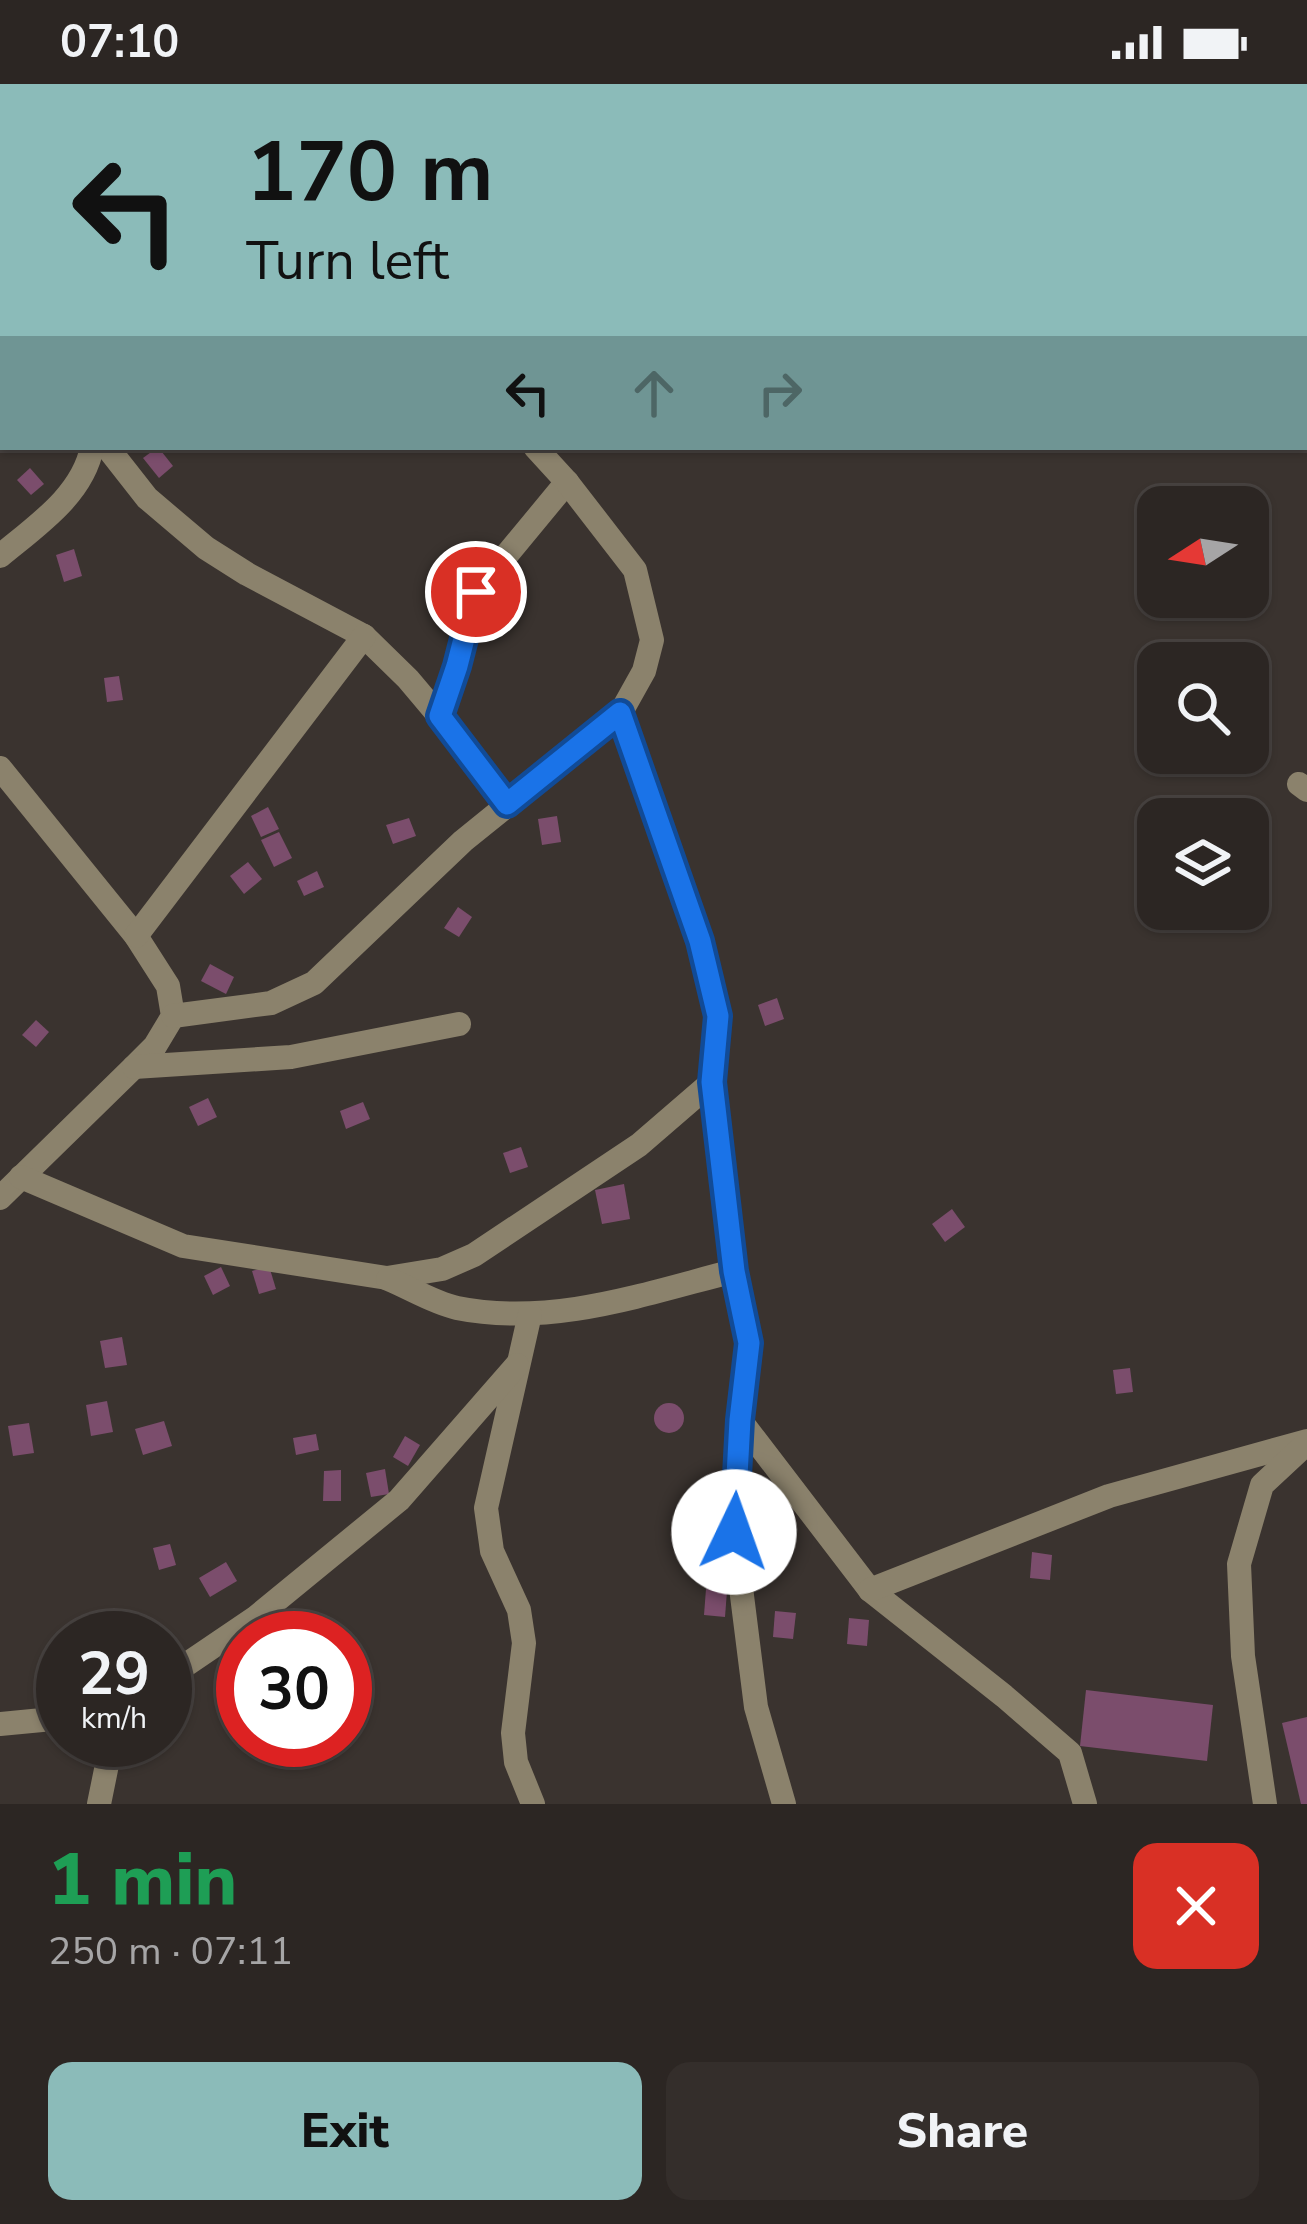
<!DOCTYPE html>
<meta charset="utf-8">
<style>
body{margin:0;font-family:"Nunito Sans",sans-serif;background:#342e2b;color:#f1f3f6;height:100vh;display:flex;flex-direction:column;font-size:45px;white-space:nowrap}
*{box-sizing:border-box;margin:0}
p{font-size:39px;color:#a6a5a6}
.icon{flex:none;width:66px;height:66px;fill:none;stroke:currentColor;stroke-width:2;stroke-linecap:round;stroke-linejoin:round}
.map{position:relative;height:1720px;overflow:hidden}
.drawer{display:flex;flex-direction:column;background:#2c2623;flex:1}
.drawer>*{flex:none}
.top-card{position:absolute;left:0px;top:0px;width:1308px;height:366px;box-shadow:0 3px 9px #0004,0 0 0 3px #484341;background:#8bbbb9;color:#111;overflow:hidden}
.needle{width:78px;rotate:258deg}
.tools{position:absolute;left:1137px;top:402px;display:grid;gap:24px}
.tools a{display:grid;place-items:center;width:132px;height:132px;border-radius:24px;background:#2c2623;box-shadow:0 3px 9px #0004,0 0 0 3px #484341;font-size:60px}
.speed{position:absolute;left:36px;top:1527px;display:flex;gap:24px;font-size:60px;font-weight:700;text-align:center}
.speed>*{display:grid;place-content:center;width:156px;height:156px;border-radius:50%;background:#2c2623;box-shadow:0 3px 9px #0004,0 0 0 3px #484341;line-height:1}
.speed small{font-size:30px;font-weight:400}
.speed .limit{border:18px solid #d22;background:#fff;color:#111}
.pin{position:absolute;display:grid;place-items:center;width:102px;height:102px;color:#fff;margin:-51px;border:6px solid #fff;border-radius:50%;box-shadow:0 3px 12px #0007}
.me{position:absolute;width:132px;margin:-66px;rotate:3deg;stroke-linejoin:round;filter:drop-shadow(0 0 9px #0008)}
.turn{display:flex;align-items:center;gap:42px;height:252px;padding:0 48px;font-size:54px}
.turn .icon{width:156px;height:156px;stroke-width:2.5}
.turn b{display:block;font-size:84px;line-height:102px}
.lanes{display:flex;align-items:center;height:114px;padding:0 48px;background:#0003;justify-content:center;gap:60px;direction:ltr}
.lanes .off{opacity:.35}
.round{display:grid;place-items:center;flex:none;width:126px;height:126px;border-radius:24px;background:#342e2b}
.summary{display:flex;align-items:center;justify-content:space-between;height:204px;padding:0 48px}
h1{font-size:72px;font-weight:800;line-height:90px;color:#1e9e55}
.cta{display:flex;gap:24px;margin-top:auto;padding:24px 48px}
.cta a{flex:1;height:138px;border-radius:24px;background:#8bbbb9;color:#111;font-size:48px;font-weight:800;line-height:138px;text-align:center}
.cta a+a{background:#342e2b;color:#f1f3f6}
.status{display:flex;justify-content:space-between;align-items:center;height:84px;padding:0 60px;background:#2c2623;direction:ltr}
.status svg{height:33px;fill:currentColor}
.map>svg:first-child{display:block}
</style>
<div class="status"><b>07:10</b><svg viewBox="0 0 49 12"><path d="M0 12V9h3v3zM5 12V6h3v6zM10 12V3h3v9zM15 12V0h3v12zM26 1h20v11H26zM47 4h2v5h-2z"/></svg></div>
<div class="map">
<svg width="1307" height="1720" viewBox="0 0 1307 1720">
<rect width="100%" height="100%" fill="#3a332f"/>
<!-- building -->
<g fill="#7b4d6c">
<path d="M 158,363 L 173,382 L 159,394 L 143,374 Z"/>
<path d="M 30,384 L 44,400 L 31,411 L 17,396 Z"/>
<path d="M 74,465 L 82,492 L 64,498 L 56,471 Z"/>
<path d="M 119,592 L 123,616 L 107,618 L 104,594 Z"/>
<path d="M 268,723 L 279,745 L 261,753 L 251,732 Z"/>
<path d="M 557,732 L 561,758 L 542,761 L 538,735 Z"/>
<path d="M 409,734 L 416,752 L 393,760 L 386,741 Z"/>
<path d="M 279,748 L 292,774 L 274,783 L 261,756 Z"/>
<path d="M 248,778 L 262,795 L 244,810 L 230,792 Z"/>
<path d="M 317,787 L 324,803 L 304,812 L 297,797 Z"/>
<path d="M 458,823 L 472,833 L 459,853 L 444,844 Z"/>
<path d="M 210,880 L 234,893 L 226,910 L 201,897 Z"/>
<path d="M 777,914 L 784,935 L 765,942 L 758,921 Z"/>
<path d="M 36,936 L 49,948 L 36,963 L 22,951 Z"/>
<path d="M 208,1014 L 217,1033 L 198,1042 L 189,1023 Z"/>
<path d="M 363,1018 L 370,1035 L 346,1045 L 340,1027 Z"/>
<path d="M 521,1063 L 528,1083 L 510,1089 L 503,1069 Z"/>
<path d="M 624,1100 L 630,1135 L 602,1140 L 595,1106 Z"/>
<path d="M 952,1125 L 965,1143 L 945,1158 L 932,1140 Z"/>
<path d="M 269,1182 L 276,1205 L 259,1210 L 252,1187 Z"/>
<path d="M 221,1183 L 230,1202 L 213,1211 L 204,1192 Z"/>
<path d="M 122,1253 L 127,1281 L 105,1284 L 100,1257 Z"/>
<path d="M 1130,1284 L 1133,1308 L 1116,1310 L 1113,1286 Z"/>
<path d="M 107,1317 L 113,1348 L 91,1352 L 86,1321 Z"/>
<circle cx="669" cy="1334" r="15"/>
<path d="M 164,1337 L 172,1362 L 143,1371 L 135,1345 Z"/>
<path d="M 29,1339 L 34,1369 L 13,1372 L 8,1342 Z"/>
<path d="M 316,1350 L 319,1366 L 296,1371 L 293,1354 Z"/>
<path d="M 405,1352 L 420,1361 L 408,1382 L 393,1373 Z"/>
<path d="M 385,1385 L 389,1410 L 371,1413 L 366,1389 Z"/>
<path d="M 341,1386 L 341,1417 L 323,1417 L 324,1387 Z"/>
<path d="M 170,1460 L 176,1481 L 159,1486 L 153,1464 Z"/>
<path d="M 1032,1468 L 1052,1471 L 1050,1496 L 1030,1494 Z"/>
<path d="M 226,1478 L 237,1497 L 210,1513 L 199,1494 Z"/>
<path d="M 706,1505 L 727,1507 L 725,1533 L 704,1531 Z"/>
<path d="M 775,1527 L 796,1529 L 793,1555 L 773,1553 Z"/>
<path d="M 849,1534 L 869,1536 L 867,1562 L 847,1560 Z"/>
<path d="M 1086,1606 L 1213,1621 L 1207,1677 L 1080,1662 Z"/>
<path d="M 1307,1633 L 1307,1720 L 1301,1720 L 1282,1639 Z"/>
</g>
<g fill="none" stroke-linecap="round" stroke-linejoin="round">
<!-- street -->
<g stroke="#8b826c" stroke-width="24">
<path d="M 197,0 L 200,3"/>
<path d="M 601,0 L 606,3"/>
<path d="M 355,3 L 358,0"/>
<path d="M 529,3 L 537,0"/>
<path d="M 0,234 L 3,237"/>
<path d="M 107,363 L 147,414 L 206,464 L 247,490 L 364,552 L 408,595 L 440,633 L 507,720"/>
<path d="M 0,472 C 36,442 83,411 92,363"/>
<path d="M 620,630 L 701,857 L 718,932 L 712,998 L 734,1187 L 749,1259 L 740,1336 L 734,1448 L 756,1623 L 784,1720"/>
<path d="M 440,633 L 457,582 L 476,508 L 567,398"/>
<path d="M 0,684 L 136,852 L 168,902 L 173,932 L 155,962 L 134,983 L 0,1114"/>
<path d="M 1299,700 L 1307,706"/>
<path d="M 136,852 L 364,552"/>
<path d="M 173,932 L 271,919 L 314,899 L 463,757 L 620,630 L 644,587 L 652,556 L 635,486 L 567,398 L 535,363"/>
<path d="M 134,983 L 291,973 L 459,940"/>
<path d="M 21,1093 L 183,1162 L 387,1194 L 442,1185 L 474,1171 L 639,1061 L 712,998"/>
<path d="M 388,1195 C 410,1204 434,1219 457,1224 C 551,1243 644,1210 734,1187"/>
<path d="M 530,1230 L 486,1424 L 492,1467 L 519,1526 L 524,1559 L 513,1649 L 516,1678 L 533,1720"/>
<path d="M 740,1336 L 870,1506 L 1004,1612 L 1070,1669 L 1085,1720"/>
<path d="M 870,1506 L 1109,1412 L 1307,1357"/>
<path d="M 165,1595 L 255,1534 L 399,1416 L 517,1281"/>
<path d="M 0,1640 L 63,1634"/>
<path d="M 99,1720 L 112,1656"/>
<path d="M 1265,1720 L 1243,1572 L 1239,1480 L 1262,1401 L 1307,1359"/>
</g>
</g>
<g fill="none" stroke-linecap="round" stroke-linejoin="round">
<!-- route casing -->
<g stroke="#114b97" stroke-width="30">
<path id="route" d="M 476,508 L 457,582 L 440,632 L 507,720 L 620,629 L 700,857 L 718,932 L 712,998 L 734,1187 L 749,1259 L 740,1336 L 734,1448"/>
</g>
<!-- route -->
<use href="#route" stroke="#1a73e8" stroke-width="21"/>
</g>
</svg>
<div class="tools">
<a><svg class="needle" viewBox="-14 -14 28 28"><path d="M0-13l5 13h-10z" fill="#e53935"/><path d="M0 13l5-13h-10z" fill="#a6a5a6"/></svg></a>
<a><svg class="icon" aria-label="search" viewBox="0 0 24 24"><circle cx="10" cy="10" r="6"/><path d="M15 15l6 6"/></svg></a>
<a><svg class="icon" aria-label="layers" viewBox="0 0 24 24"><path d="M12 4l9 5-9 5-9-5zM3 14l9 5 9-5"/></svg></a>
</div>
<div class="speed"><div>29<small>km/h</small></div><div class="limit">30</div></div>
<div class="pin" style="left:476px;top:508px;background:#d93025"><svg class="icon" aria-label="arrive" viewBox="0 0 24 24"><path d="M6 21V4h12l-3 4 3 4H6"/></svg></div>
<svg class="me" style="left:734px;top:1448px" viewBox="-20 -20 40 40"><circle r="19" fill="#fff"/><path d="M0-13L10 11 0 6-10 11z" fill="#1a73e8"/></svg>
<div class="top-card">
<div class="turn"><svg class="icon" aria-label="left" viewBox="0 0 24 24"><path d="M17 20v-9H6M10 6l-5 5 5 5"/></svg><div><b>170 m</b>Turn left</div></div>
<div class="lanes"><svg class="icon" aria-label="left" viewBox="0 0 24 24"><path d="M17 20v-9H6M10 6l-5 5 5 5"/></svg><svg class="icon off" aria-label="ahead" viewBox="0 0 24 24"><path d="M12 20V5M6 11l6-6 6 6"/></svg><svg class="icon off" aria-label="right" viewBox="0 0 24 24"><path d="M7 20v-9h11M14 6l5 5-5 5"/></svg></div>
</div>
</div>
<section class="drawer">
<div class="summary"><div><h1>1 min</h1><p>250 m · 07:11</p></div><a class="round" style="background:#d93025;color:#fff"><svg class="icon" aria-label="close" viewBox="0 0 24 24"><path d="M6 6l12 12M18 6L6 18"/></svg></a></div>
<div class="cta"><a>Exit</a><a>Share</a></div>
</section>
